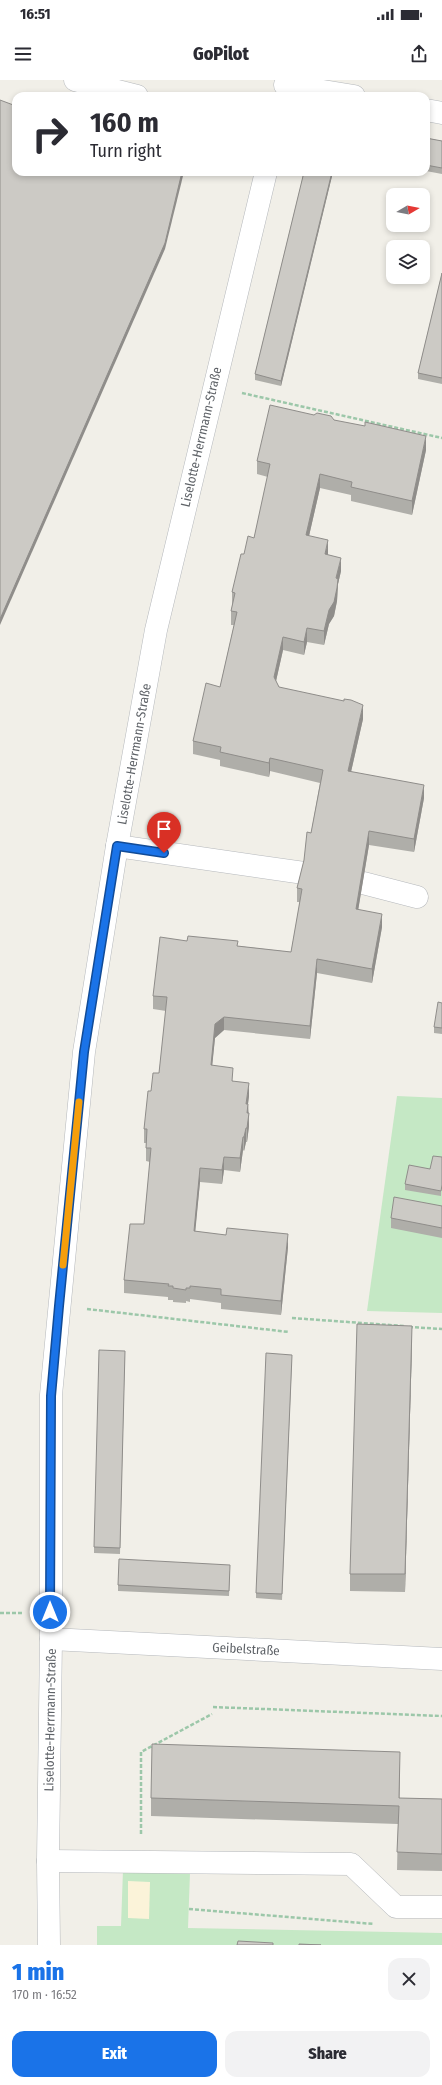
<!DOCTYPE html>
<meta charset="utf-8">
<style>
body{margin:0;font-family:"Fira Sans Condensed",sans-serif;background:#f2f2f3;color:#2b2b33;height:100vh;display:flex;flex-direction:column;font-size:15px;white-space:nowrap}
*{box-sizing:border-box;margin:0}
p{font-size:13px;color:#7c7c81}
.icon{flex:none;width:22px;height:22px;fill:none;stroke:currentColor;stroke-width:2;stroke-linecap:round;stroke-linejoin:round}
.map{position:relative;height:1865px;overflow:hidden}
.panel{display:flex;flex-direction:column;background:#fff;flex:1}
.panel>*{flex:none}
.top-card{position:absolute;left:12px;top:12px;width:418px;height:84px;border-radius:12px;box-shadow:0 2px 6px #0003;background:#fff;color:#2b2b33;overflow:hidden}
.needle{width:26px;rotate:80deg}
.tools{position:absolute;left:386px;top:108px;display:grid;gap:8px}
.tools a{display:grid;place-items:center;width:44px;height:44px;border-radius:8px;background:#fff;box-shadow:0 2px 6px #0003;font-size:20px}
.pin{position:absolute;display:grid;place-items:center;width:34px;height:34px;color:#fff;margin:-41px -17px;border-radius:50% 50% 50% 0;rotate:-45deg;box-shadow:0 0 4px #0007}
.pin .icon{rotate:45deg}
.me{position:absolute;width:44px;margin:-22px;rotate:0deg;stroke-linejoin:round;filter:drop-shadow(0 0 3px #0008)}
.turn{display:flex;align-items:center;gap:14px;height:84px;padding:0 12px;font-size:18px}
.turn .icon{width:52px;height:52px;stroke-width:2.5}
.turn b{display:block;font-size:28px;line-height:34px}
.round{display:grid;place-items:center;flex:none;width:42px;height:42px;border-radius:12px;background:#f2f2f3}
.head{display:flex;align-items:center;justify-content:space-between;height:68px;padding:0 12px}
h1{font-size:24px;font-weight:800;line-height:30px;color:#1a73e8}
.cta{display:flex;gap:8px;margin-top:auto;padding:8px 12px}
.cta a{flex:1;height:46px;border-radius:12px;background:#1a73e8;color:#fff;font-size:16px;font-weight:800;line-height:46px;text-align:center}
.cta a+a{background:#f2f2f3;color:#2b2b33}
.status{display:flex;justify-content:space-between;align-items:center;height:28px;padding:0 20px;background:#fff;direction:ltr}
.status svg{height:11px;fill:currentColor}
header{display:flex;justify-content:space-between;align-items:center;height:52px;padding:0 12px;background:#fff;font-size:18px;font-weight:800}
.map>svg:first-child{display:block}
</style>
<div class="status"><b>16:51</b><svg viewBox="0 0 49 12"><path d="M0 12V9h3v3zM5 12V6h3v6zM10 12V3h3v9zM15 12V0h3v12zM26 1h20v11H26zM47 4h2v5h-2z"/></svg></div>
<header><svg class="icon" aria-label="menu" viewBox="0 0 24 24"><path d="M4 6h16M4 12h16M4 18h16"/></svg>GoPilot<svg class="icon" aria-label="share" viewBox="0 0 24 24"><path d="M12 15V3M7 8l5-5 5 5M5 13v7h14v-7"/></svg></header>
<div class="map">
<svg width="442" height="1865" viewBox="0 0 442 1865">
<rect width="100%" height="100%" fill="#f1efe8"/>
<!-- green -->
<g fill="#c5e8c5">
<path d="M 397,1016 L 442,1018 L 442,1233 L 367,1231 Z"/>
<path d="M 123,1790 L 190,1793 L 188,1848 L 442,1853 L 442,1865 L 97,1865 L 97,1846 L 121,1846 Z"/>
</g>
<!-- sand -->
<path fill="#fbf3d9" d="M 128,1801 L 150,1802 L 149,1839 L 128,1838 Z"/>
<g fill="none" stroke-linecap="round" stroke-linejoin="round">
<!-- minor casing -->
<g stroke="#b5b8bc" stroke-width="23">
<g id="minor">
<path d="M 75,0 L 137,16"/>
<path d="M 285,5 L 354,16"/>
<path d="M 426,30 L 442,33"/>
<path d="M 117,766 L 304,793"/>
<path d="M 363,803 L 417,817"/>
<path d="M 51,1559 L 442,1579"/>
<path d="M 48,1781 L 351,1784 L 396,1827 L 442,1827"/>
<path d="M 49,1865 L 48,1781 L 51,1559 L 51,1315 L 84,972 L 117,766 L 156,550 L 266,92"/>
</g>
</g>
<!-- path -->
<g stroke="#9cc7a9" stroke-width="2.5" stroke-dasharray="4 2" stroke-linecap="butt">
<path d="M 242,313 L 442,358"/>
<path d="M 87,1229 L 289,1252"/>
<path d="M 292,1238 L 404,1246"/>
<path d="M 409,1247 L 442,1249"/>
<path d="M 0,1533 L 23,1533"/>
<path d="M 213,1627 L 442,1636"/>
<path d="M 141,1754 L 141,1672 L 212,1634"/>
<path d="M 189,1829 L 374,1844"/>
</g>
<!-- minor -->
<use href="#minor" stroke="#fff" stroke-width="22"/>
</g>
<!-- wall -->
<g fill="#afaea9">
<path d="M 426,58 L 442,61 L 442,94 L 426,91 Z"/>
<path d="M 304,92 L 333,92 L 281,306 L 255,300 L 255,294 Z"/>
<path d="M 442,193 L 442,304 L 418,299 L 418,293 Z"/>
<path d="M 334,340 L 426,370 L 412,435 L 351,421 L 351,415 L 320,408 L 309,456 L 328,475 L 341,491 L 338,504 L 337,521 L 334,536 L 329,544 L 324,565 L 307,562 L 304,575 L 283,570 L 276,601 L 279,607 L 363,639 L 351,692 L 424,718 L 414,772 L 369,765 L 358,830 L 382,847 L 372,903 L 317,893 L 310,959 L 224,950 L 215,958 L 212,985 L 233,1001 L 249,1016 L 248,1024 L 249,1046 L 247,1062 L 246,1062 L 244,1071 L 243,1070 L 240,1092 L 224,1090 L 222,1104 L 200,1102 L 195,1151 L 288,1167 L 281,1235 L 221,1229 L 221,1223 L 190,1219 L 190,1222 L 186,1221 L 186,1223 L 173,1222 L 173,1220 L 168,1220 L 168,1217 L 124,1213 L 124,1200 L 144,1144 L 150,1082 L 146,1081 L 146,1063 L 144,1063 L 144,1049 L 151,1011 L 159,993 L 166,931 L 153,929 L 153,916 L 238,866 L 291,872 L 300,822 L 297,822 L 297,808 L 311,753 L 320,703 L 270,691 L 269,697 L 220,686 L 220,680 L 193,674 L 193,661 L 220,607 L 234,545 L 231,545 L 231,531 L 232,526 L 232,512 L 244,474 L 254,458 L 268,397 L 257,394 L 257,381 Z"/>
<path d="M 442,923 L 442,954 L 434,953 L 434,947 Z"/>
<path d="M 442,1077 L 441,1116 L 405,1110 L 405,1104 L 430,1089 Z"/>
<path d="M 442,1126 L 442,1158 L 391,1148 L 391,1138 Z"/>
<path d="M 412,1264 L 405,1512 L 350,1511 L 350,1494 Z"/>
<path d="M 125,1271 L 120,1474 L 94,1473 L 94,1467 Z"/>
<path d="M 292,1280 L 282,1520 L 256,1518 L 256,1513 Z"/>
<path d="M 230,1491 L 229,1516 L 118,1511 L 118,1505 Z"/>
<path d="M 400,1690 L 399,1718 L 442,1719 L 442,1791 L 397,1790 L 398,1744 L 151,1736 L 151,1718 Z"/>
</g>
<!-- shaded-wall -->
<g fill="#8f8d8a">
<path d="M 182,92 L 184,92 L 165,169 L 0,545 L 0,539 Z"/>
<path d="M 332,92 L 333,92 L 281,306 L 281,301 Z"/>
<path d="M 426,356 L 426,370 L 412,435 L 412,421 Z"/>
<path d="M 320,394 L 320,408 L 306,469 L 306,455 Z"/>
<path d="M 328,460 L 328,474 L 325,488 L 325,474 Z"/>
<path d="M 341,478 L 341,491 L 338,504 L 337,521 L 334,536 L 329,544 L 324,565 L 324,551 Z"/>
<path d="M 307,548 L 307,562 L 304,575 L 304,562 Z"/>
<path d="M 283,557 L 283,570 L 274,610 L 274,597 Z"/>
<path d="M 363,625 L 363,639 L 348,705 L 348,691 Z"/>
<path d="M 270,678 L 270,691 L 269,697 L 269,683 Z"/>
<path d="M 424,705 L 424,718 L 414,772 L 414,759 Z"/>
<path d="M 369,751 L 369,765 L 356,843 L 356,829 Z"/>
<path d="M 382,834 L 382,847 L 372,903 L 372,889 Z"/>
<path d="M 317,879 L 317,893 L 310,959 L 310,946 Z"/>
<path d="M 224,937 L 224,950 L 215,958 L 211,998 L 211,985 L 215,944 Z"/>
<path d="M 249,1003 L 249,1016 L 246,1038 L 246,1024 Z"/>
<path d="M 248,1024 L 249,1046 L 247,1062 L 247,1033 Z"/>
<path d="M 246,1048 L 246,1062 L 244,1071 L 244,1057 Z"/>
<path d="M 243,1057 L 243,1070 L 240,1092 L 240,1078 Z"/>
<path d="M 224,1077 L 224,1090 L 222,1104 L 222,1090 Z"/>
<path d="M 200,1088 L 200,1102 L 194,1165 L 194,1151 Z"/>
<path d="M 288,1154 L 288,1167 L 281,1235 L 281,1221 Z"/>
<path d="M 412,1246 L 412,1264 L 405,1512 L 405,1494 Z"/>
<path d="M 400,1672 L 400,1690 L 399,1736 L 399,1718 Z"/>
</g>
<!-- building -->
<g fill="#cccac5" stroke="#8f8d8a">
<path d="M 0,20 L 16,26 L 16,92 L 182,92 L 165,163 L 0,539 Z"/>
<path d="M 426,58 L 442,61 L 442,88 L 426,85 Z"/>
<path d="M 304,92 L 332,92 L 281,301 L 255,294 Z"/>
<path d="M 442,193 L 442,298 L 418,293 Z"/>
<path d="M 270,325 L 314,335 L 317,333 L 331,336 L 334,340 L 365,346 L 365,342 L 426,356 L 412,421 L 351,407 L 352,402 L 320,394 L 306,455 L 328,460 L 325,474 L 341,478 L 336,498 L 338,499 L 337,508 L 334,522 L 329,530 L 324,551 L 307,548 L 304,562 L 283,557 L 274,597 L 279,607 L 344,621 L 344,619 L 351,620 L 363,625 L 348,691 L 424,705 L 414,759 L 369,751 L 356,829 L 382,834 L 372,889 L 317,879 L 310,946 L 224,937 L 215,944 L 211,985 L 233,988 L 232,1001 L 249,1003 L 246,1024 L 248,1024 L 247,1033 L 249,1033 L 247,1048 L 246,1048 L 244,1057 L 243,1057 L 240,1078 L 224,1077 L 222,1090 L 200,1088 L 194,1151 L 226,1155 L 227,1148 L 288,1154 L 281,1221 L 221,1215 L 221,1209 L 190,1206 L 190,1208 L 186,1208 L 186,1210 L 173,1208 L 173,1206 L 168,1206 L 169,1204 L 124,1200 L 130,1144 L 144,1144 L 151,1068 L 146,1068 L 147,1049 L 144,1049 L 148,1011 L 151,1011 L 153,993 L 159,993 L 167,917 L 153,916 L 160,857 L 187,861 L 188,856 L 238,861 L 237,866 L 291,872 L 302,809 L 297,808 L 304,780 L 307,752 L 311,753 L 323,690 L 270,678 L 269,683 L 220,672 L 221,667 L 193,661 L 206,603 L 220,607 L 237,532 L 231,531 L 235,513 L 232,512 L 241,474 L 244,474 L 248,456 L 254,458 L 270,384 L 257,381 Z"/>
<path d="M 438,922 L 442,923 L 442,948 L 434,947 Z"/>
<path d="M 433,1076 L 442,1077 L 442,1105 L 441,1111 L 405,1104 L 409,1085 L 430,1089 Z"/>
<path d="M 394,1117 L 442,1126 L 442,1148 L 391,1138 Z"/>
<path d="M 357,1244 L 412,1246 L 405,1494 L 350,1494 Z"/>
<path d="M 99,1270 L 125,1271 L 120,1468 L 94,1467 Z"/>
<path d="M 266,1273 L 292,1275 L 282,1514 L 256,1513 Z"/>
<path d="M 119,1479 L 230,1485 L 229,1511 L 118,1505 Z"/>
<path d="M 152,1664 L 400,1672 L 399,1718 L 442,1719 L 442,1774 L 397,1772 L 399,1726 L 151,1718 Z"/>
<path d="M 238,1861 L 273,1863 L 273,1865 L 237,1865 Z"/>
<path d="M 299,1864 L 321,1865 L 299,1865 Z"/>
</g>
<g fill="none" stroke-linecap="round" stroke-linejoin="round">
<!-- route casing -->
<g stroke="#114b97" stroke-width="10">
<path id="route" d="M 50,1532 L 51,1316 L 59,1226 L 84,972 L 117,766 L 164,773"/>
</g>
<!-- route -->
<use href="#route" stroke="#1a73e8" stroke-width="7"/>
<!-- slow -->
<path stroke="#f59e0b" stroke-width="7" d="M 63,1185 L 79,1022"/>
</g>
<g text-anchor="middle" dominant-baseline="central" stroke-width="3" stroke-linejoin="round" paint-order="stroke">
<!-- street labels -->
<g font-size="13" fill="#5f6368" stroke="#fff">
<text transform="translate(201 357) rotate(-77)">Liselotte-Herrmann-Straße</text>
<text transform="translate(134 674) rotate(-80)">Liselotte-Herrmann-Straße</text>
<text transform="translate(246 1569) rotate(3)">Geibelstraße</text>
<text transform="translate(50 1640) rotate(-89)">Liselotte-Herrmann-Straße</text>
</g>
</g>
</svg>
<div class="tools">
<a><svg class="needle" viewBox="-14 -14 28 28"><path d="M0-13l5 13h-10z" fill="#e53935"/><path d="M0 13l5-13h-10z" fill="#7c7c81"/></svg></a>
<a><svg class="icon" aria-label="layers" viewBox="0 0 24 24"><path d="M12 4l9 5-9 5-9-5zM3 14l9 5 9-5"/></svg></a>
</div>
<div class="pin" style="left:164px;top:773px;background:#d93025"><svg class="icon" aria-label="arrive" viewBox="0 0 24 24"><path d="M6 21V4h12l-3 4 3 4H6"/></svg></div>
<svg class="me" style="left:50px;top:1532px" viewBox="-20 -20 40 40"><circle r="17" fill="#1a73e8" stroke="#fff" stroke-width="3"/><path d="M0-11L8 9 0 5-8 9z" fill="#fff"/></svg>
<div class="top-card">
<div class="turn"><svg class="icon" aria-label="right" viewBox="0 0 24 24"><path d="M7 20v-9h11M14 6l5 5-5 5"/></svg><div><b>160 m</b>Turn right</div></div>
</div>
</div>
<section class="panel">
<div class="head"><div><h1>1 min</h1><p>170 m · 16:52</p></div><a class="round"><svg class="icon" aria-label="close" viewBox="0 0 24 24"><path d="M6 6l12 12M18 6L6 18"/></svg></a></div>
<div class="cta"><a>Exit</a><a>Share</a></div>
</section>
